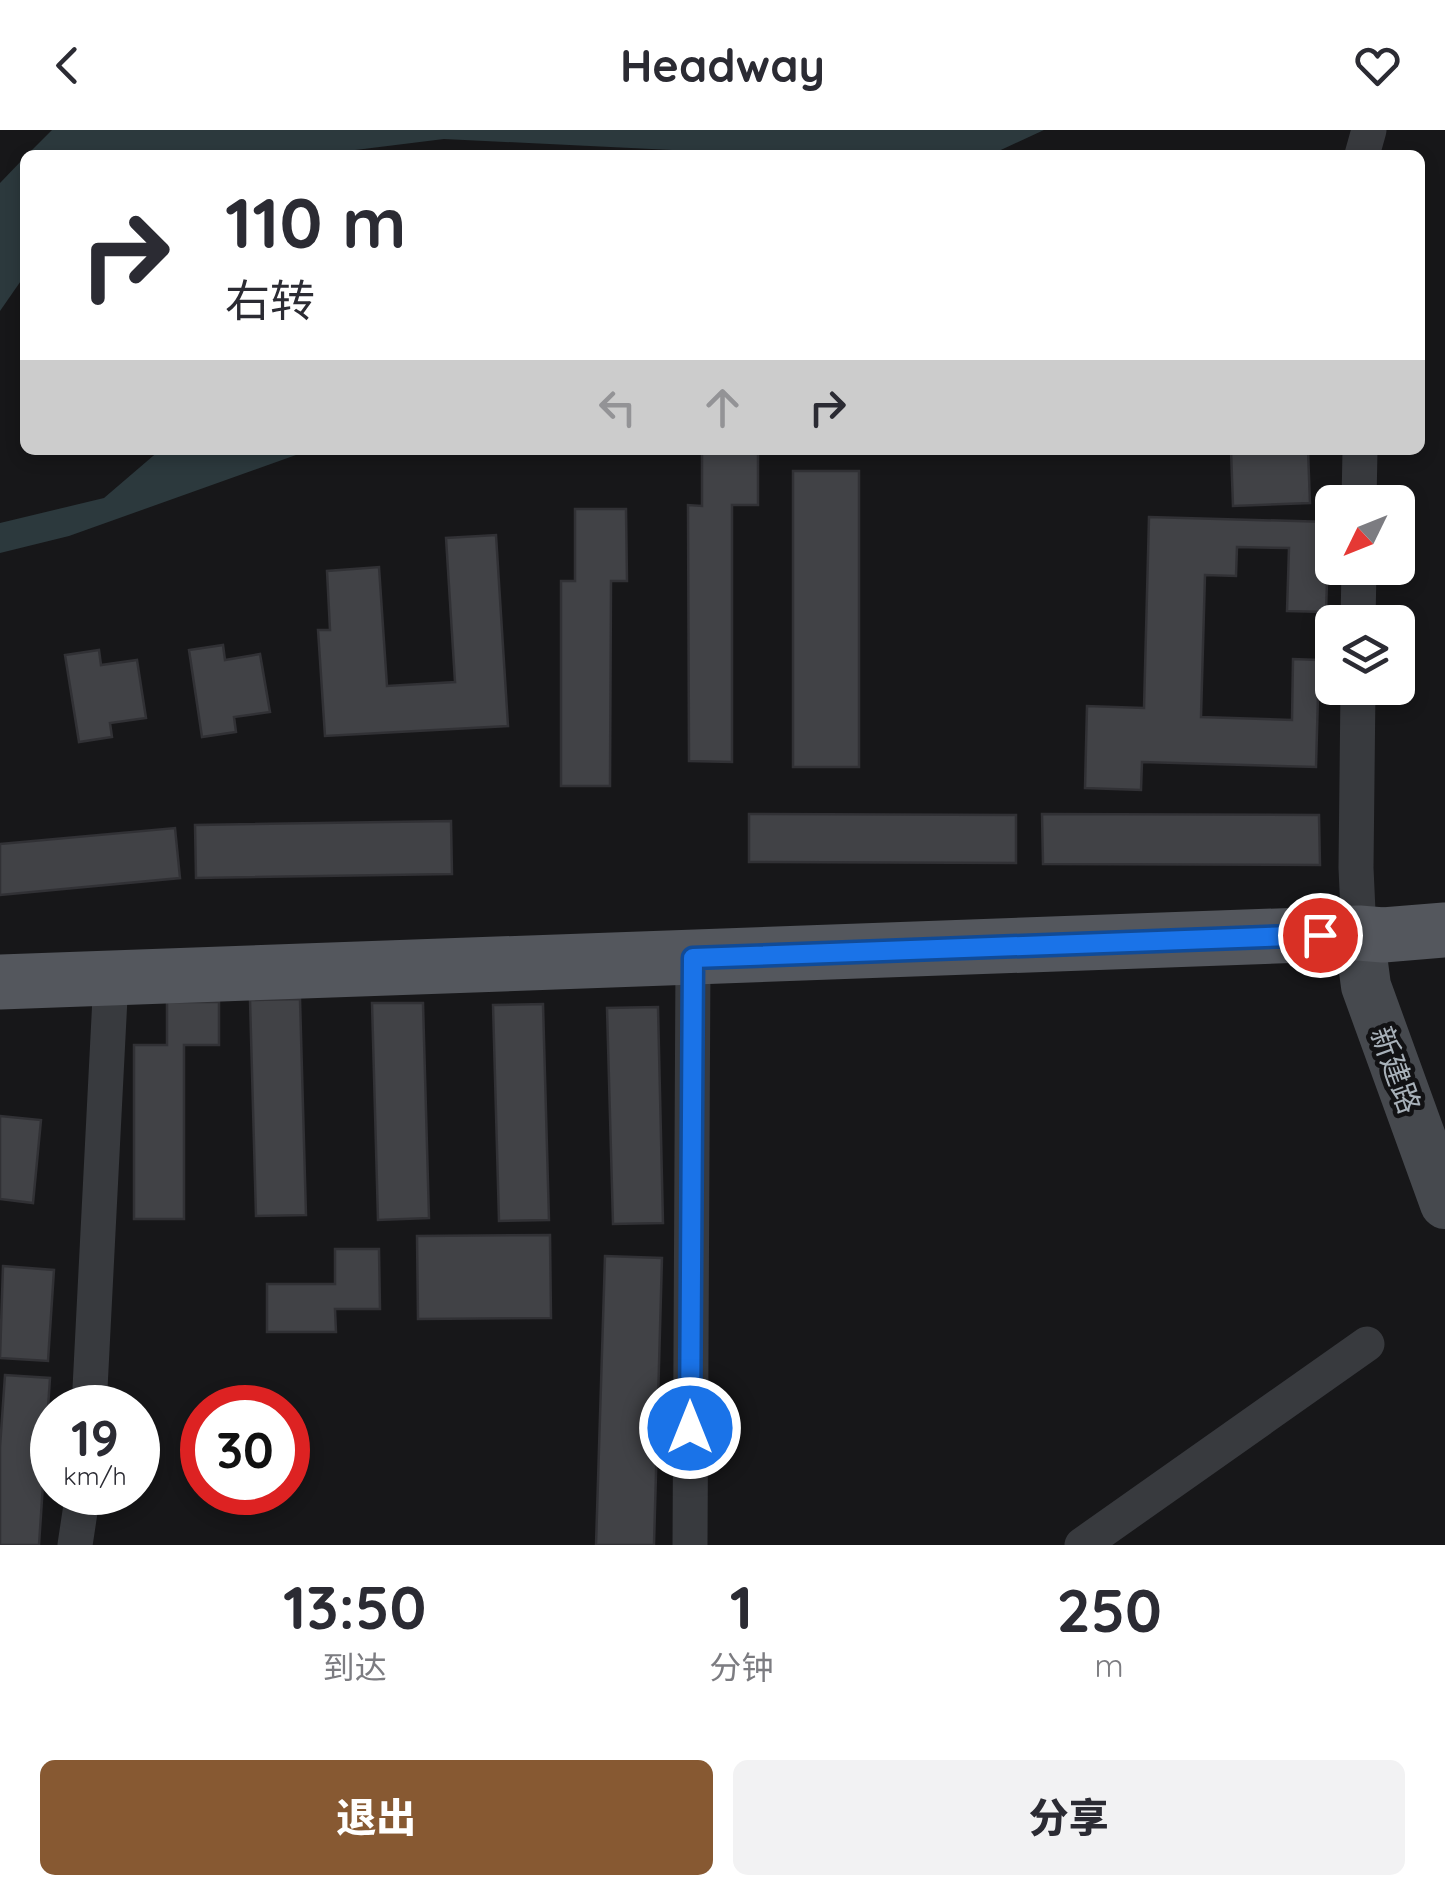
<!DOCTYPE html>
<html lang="zh">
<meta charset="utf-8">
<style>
body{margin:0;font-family:Quicksand,"Noto Sans SC",sans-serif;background:#f2f2f3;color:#2b2b33;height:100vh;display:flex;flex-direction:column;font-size:38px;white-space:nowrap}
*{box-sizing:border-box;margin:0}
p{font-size:32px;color:#7c7c81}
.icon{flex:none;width:55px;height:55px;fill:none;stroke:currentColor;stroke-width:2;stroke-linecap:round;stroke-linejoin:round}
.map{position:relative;height:1415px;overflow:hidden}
.panel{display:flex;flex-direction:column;background:#fff;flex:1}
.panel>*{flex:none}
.top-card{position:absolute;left:20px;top:20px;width:1405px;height:305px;border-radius:15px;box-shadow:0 5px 15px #0003;background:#fff;color:#2b2b33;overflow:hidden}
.needle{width:65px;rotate:227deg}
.controls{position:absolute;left:1315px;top:355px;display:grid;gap:20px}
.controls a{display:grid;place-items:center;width:100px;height:100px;border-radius:15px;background:#fff;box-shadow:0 5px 15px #0003;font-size:50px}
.speed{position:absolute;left:30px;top:1255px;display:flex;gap:20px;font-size:50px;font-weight:700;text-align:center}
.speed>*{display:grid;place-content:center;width:130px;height:130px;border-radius:50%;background:#fff;box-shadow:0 5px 15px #0003;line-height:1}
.speed small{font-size:25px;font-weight:400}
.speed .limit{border:15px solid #d22;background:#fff;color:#111}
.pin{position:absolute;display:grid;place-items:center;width:85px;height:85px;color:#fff;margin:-42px;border:5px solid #fff;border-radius:50%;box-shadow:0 2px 10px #0007}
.me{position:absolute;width:110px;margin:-55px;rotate:0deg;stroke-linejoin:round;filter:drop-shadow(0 0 8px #0008)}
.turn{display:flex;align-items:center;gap:35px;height:210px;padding:0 40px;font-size:45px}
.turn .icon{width:130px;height:130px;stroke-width:2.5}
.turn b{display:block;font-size:70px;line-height:85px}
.lanes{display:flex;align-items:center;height:95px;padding:0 40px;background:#0003;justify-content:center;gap:50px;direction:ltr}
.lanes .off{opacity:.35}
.eta{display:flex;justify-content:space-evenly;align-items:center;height:170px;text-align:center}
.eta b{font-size:60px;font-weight:800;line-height:70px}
.action{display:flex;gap:20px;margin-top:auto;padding:20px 40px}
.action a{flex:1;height:115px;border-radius:15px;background:#875932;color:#fff;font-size:40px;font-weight:800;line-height:115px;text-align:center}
.action a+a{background:#f2f2f3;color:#2b2b33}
header{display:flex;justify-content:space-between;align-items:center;height:130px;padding:0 40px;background:#fff;font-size:45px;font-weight:800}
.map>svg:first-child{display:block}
</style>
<header><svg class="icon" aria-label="back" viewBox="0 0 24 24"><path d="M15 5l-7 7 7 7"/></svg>Headway<svg class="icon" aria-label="heart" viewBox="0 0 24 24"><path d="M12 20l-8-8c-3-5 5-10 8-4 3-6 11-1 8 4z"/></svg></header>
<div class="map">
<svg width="1445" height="1415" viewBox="0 0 1445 1415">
<rect width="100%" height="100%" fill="#171719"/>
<!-- water -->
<g fill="#2c393d">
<path d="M 52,0 L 1044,0 L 990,25 L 774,25 L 444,9 L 315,25 L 27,25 Z"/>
<path d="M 25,27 L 25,145 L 0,181 L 0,53 Z"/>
<path d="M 160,320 L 310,320 L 69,406 L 0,423 L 0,393 L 104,368 Z"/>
</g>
<!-- building -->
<g fill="#414246" stroke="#313135" stroke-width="2.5">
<path d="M 702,320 L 758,320 L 758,375 L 732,375 L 732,632 L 689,631 L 688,375 L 702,376 Z"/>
<path d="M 1231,320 L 1308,320 L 1310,373 L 1233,376 Z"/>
<rect x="793" y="341" width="66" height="296"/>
<path d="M 575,379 L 626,379 L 627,451 L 611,451 L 610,656 L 561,656 L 561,451 L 575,451 Z"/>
<path d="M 1149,387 L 1329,392 L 1326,482 L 1287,481 L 1289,418 L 1237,417 L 1236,446 L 1205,445 L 1201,587 L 1292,590 L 1293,529 L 1319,530 L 1316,637 L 1142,632 L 1141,660 L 1085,658 L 1087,576 L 1144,578 Z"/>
<path d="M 496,405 L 508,596 L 325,606 L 318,500 L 330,500 L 327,441 L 379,437 L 387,556 L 455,552 L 446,408 Z"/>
<path d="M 223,515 L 225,530 L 260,524 L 270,582 L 234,587 L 236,602 L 202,607 L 189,520 Z"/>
<path d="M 99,520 L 101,535 L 137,530 L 146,588 L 110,593 L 112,607 L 79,612 L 65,525 Z"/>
<path d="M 749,684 L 1016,685 L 1016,733 L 749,732 Z"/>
<path d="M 1042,684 L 1319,685 L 1320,735 L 1043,734 Z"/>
<path d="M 451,691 L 452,744 L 196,748 L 195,695 Z"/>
<path d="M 175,698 L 180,748 L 0,765 L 0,714 Z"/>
<path d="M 300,869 L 306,1085 L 256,1086 L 250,870 Z"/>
<path d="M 167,872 L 219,872 L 219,915 L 184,915 L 184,1089 L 134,1089 L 134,915 L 167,915 Z"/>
<path d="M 372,873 L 423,873 L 429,1088 L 378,1090 Z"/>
<path d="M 543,874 L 549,1090 L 499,1091 L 493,875 Z"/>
<path d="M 658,877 L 663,1093 L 613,1094 L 607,878 Z"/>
<path d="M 0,986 L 41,990 L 33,1073 L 0,1069 Z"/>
<path d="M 550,1105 L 551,1188 L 418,1189 L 417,1106 Z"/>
<path d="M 335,1119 L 379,1119 L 380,1179 L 335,1179 L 336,1202 L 267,1202 L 267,1154 L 335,1154 Z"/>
<path d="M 605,1126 L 662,1128 L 654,1415 L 596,1415 Z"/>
<path d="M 3,1136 L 54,1140 L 48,1231 L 0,1228 Z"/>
<path d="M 5,1245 L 50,1248 L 39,1415 L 0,1415 L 0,1317 Z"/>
</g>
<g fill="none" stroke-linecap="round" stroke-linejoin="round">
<!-- street -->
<g stroke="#383a3e" stroke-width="35">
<path d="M 1362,25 L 1369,0"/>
<path d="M 1359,372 L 1360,320"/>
<path d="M 1358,492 L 1359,438"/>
<path d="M 1358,558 L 1356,738 L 1359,803"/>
<path d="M 89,1278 L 111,848"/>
<path d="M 75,1415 L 83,1362"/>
<path d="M 690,1415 L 693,827"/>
<path d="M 1082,1415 L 1367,1214"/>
</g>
<!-- secondary -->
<path stroke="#46494e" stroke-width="50" d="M 1359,803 L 1366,856 L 1445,1074"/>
<!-- primary -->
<path stroke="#54575d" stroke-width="55" d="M 0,852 L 1359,803 L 1383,805 L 1445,800"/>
</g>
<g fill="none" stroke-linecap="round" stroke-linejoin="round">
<!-- route casing -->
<g stroke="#114b97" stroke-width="25">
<path id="route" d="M 690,1298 L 693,828 L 1320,805"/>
</g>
<!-- route -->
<use href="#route" stroke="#1a73e8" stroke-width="18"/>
</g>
<g text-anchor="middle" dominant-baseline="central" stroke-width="9" stroke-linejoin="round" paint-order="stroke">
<!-- street labels -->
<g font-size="30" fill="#a8b1b9" stroke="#121214">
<text transform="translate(1396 940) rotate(70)">新建路</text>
</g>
</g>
</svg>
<div class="controls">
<a><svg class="needle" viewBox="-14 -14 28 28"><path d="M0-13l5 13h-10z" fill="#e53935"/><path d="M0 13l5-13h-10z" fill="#7c7c81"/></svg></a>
<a><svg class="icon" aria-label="layers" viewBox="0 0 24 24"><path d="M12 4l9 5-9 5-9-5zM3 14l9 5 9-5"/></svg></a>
</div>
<div class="speed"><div>19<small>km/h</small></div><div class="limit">30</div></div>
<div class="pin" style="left:1320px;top:805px;background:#d93025"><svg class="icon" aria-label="arrive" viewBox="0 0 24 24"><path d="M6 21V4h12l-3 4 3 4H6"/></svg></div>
<svg class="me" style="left:690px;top:1298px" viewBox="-20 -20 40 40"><circle r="17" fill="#1a73e8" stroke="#fff" stroke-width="3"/><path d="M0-11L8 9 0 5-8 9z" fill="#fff"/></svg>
<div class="top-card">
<div class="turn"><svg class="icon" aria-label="right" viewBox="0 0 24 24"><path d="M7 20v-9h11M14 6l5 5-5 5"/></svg><div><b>110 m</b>右转</div></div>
<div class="lanes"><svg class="icon off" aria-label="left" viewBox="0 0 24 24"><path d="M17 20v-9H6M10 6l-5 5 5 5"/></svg><svg class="icon off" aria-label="ahead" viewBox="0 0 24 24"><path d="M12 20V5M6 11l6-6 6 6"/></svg><svg class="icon" aria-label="right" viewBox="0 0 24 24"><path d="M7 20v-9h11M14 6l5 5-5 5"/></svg></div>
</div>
</div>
<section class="panel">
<div class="eta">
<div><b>13:50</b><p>到达</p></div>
<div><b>1</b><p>分钟</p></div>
<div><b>250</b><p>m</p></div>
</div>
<div class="action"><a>退出</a><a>分享</a></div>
</section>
